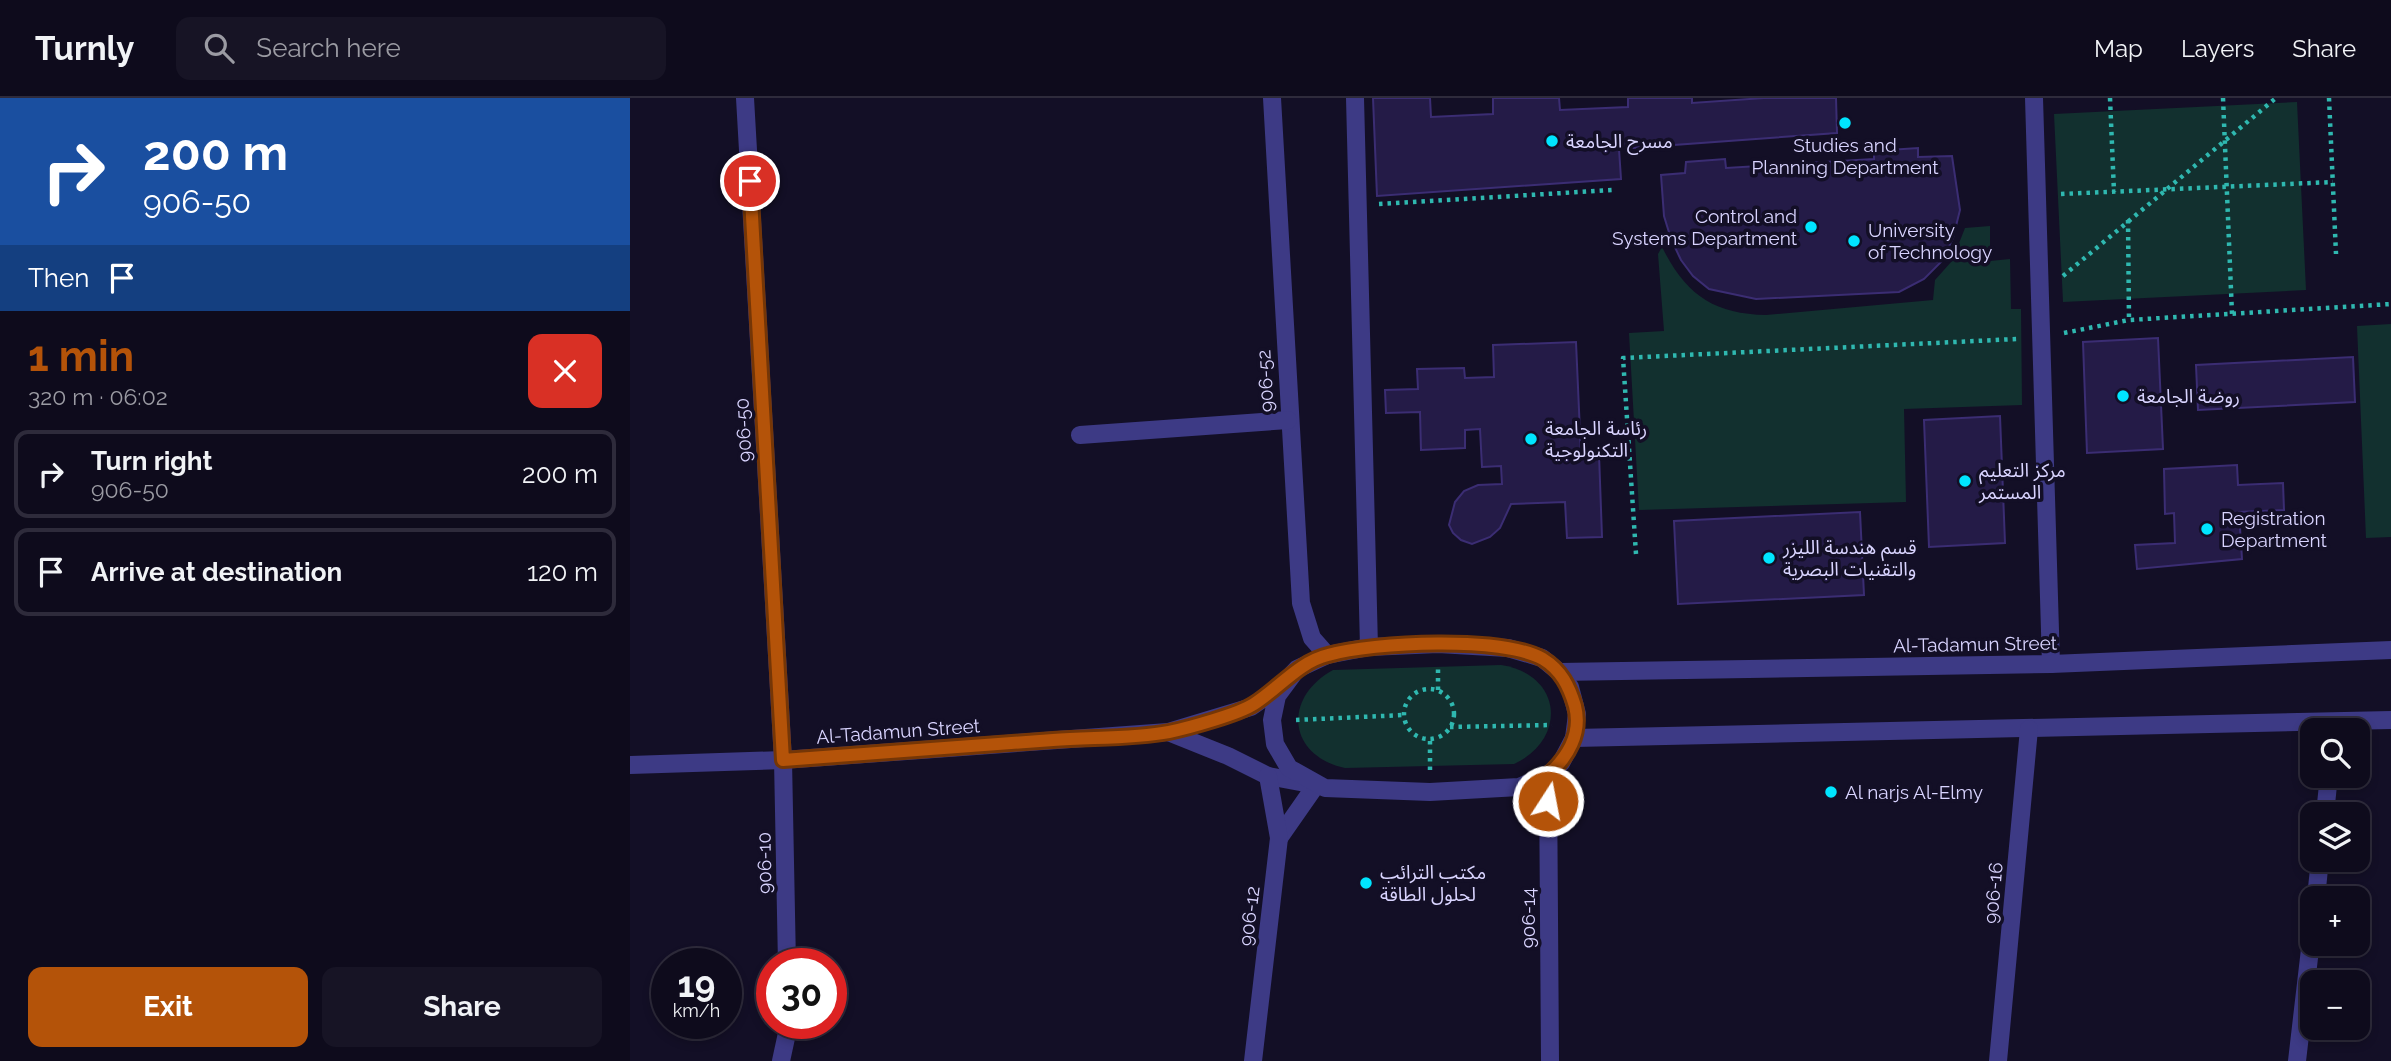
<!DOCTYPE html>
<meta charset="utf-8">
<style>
body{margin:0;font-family:Raleway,"Noto Sans Arabic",sans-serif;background:#171425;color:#f1f3f6;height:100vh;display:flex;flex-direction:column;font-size:26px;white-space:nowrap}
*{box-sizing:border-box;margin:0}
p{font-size:23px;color:#9b9ba3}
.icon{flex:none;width:38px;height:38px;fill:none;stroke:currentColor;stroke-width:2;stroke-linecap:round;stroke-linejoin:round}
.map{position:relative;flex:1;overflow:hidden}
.panel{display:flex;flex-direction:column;background:#0e0b1c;width:630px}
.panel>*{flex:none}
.top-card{background:#1a4fa0;color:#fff;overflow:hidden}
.buttons{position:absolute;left:1670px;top:620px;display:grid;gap:14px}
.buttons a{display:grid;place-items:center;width:70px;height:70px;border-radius:14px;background:#0e0b1c;box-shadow:0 4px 10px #0003,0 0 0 2px #2e2b3b;font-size:35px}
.speed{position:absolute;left:21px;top:850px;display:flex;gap:14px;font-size:35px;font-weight:700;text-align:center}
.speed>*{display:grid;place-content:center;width:91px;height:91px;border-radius:50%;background:#0e0b1c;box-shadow:0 4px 10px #0003,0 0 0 2px #2e2b3b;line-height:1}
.speed small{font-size:18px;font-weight:400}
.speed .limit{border:10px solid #d22;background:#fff;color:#111}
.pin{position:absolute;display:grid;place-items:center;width:60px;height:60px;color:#fff;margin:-30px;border:4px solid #fff;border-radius:50%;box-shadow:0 2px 7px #0007}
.me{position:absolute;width:77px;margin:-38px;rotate:11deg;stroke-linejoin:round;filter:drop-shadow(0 0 5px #0008)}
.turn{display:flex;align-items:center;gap:24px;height:147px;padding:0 28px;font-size:32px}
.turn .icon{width:91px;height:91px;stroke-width:2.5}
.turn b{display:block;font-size:49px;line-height:60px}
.then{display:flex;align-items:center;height:66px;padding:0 28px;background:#0003;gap:14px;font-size:26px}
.round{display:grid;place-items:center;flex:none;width:74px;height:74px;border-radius:14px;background:#171425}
.overview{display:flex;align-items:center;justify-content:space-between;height:119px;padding:0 28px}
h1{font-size:42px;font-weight:700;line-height:52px;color:#b45309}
.button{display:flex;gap:14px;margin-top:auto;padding:14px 28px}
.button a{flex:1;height:80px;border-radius:14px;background:#b45309;color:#fff;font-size:28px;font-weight:700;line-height:80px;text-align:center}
.button a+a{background:#171425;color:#f1f3f6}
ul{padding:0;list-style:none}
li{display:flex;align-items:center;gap:21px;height:88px;margin:0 14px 10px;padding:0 14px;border:4px solid #2e2b3b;border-radius:14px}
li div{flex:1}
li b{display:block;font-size:26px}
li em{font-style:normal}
header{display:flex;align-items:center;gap:42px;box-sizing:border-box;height:98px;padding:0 35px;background:#0e0b1c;border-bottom:2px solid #2e2b3b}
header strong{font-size:33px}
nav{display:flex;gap:38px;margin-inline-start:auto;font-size:24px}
.search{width:490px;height:63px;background:#171425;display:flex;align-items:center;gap:18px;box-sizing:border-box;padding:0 24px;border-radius:14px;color:#9b9ba3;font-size:26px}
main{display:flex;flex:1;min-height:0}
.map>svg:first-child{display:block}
</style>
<header>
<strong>Turnly</strong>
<div class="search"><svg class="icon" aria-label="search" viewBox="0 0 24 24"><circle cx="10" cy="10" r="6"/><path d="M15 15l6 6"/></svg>Search here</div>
<nav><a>Map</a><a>Layers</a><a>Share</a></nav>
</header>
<main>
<section class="panel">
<div class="top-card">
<div class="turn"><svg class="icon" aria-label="right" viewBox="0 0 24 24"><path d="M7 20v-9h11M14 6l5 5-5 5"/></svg><div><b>200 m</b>906-50</div></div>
<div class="then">Then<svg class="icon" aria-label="arrive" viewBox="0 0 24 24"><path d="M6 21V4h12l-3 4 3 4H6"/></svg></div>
</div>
<div class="overview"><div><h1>1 min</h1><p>320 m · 06:02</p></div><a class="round" style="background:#d93025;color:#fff"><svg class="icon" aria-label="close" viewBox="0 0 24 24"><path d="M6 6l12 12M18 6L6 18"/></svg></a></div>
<ul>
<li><svg class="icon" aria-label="right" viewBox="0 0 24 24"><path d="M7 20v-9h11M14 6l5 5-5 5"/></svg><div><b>Turn right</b><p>906-50</p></div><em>200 m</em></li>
<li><svg class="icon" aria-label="arrive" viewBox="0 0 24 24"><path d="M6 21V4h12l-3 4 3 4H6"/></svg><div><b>Arrive at destination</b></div><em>120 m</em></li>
</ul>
<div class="button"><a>Exit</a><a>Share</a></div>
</section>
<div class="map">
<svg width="1761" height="963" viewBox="0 0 1761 963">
<rect width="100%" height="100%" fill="#130f26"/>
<!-- green -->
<g fill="#12302f">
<path d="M 1667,4 L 1676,192 L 1433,204 L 1424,16 Z"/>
<path d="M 1360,128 L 1360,163 L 1380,161 L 1381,211 L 1391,211 L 1392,307 L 1274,311 L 1276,404 L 1009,412 L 999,235 L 1034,233 L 1028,156 L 1032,149 C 1056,197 1084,216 1136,217 L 1303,202 L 1305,182 L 1322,163 L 1335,130 Z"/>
<path d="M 1761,226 L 1761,439 L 1736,440 L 1727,228 Z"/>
<path d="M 871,567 C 932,576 938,641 884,666 L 715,670 C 658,658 652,600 703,572 Z"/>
</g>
<!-- building -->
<g fill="#241b47" stroke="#3b2d73" stroke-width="2">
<path d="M 743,0 L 800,0 L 801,19 L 863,16 L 863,0 L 929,0 L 930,12 L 998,9 L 998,0 L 1062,0 L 1062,5 L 1134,0 L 1206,0 L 1207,35 L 989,51 L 991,81 L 747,98 Z"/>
<path d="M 1288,50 L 1288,59 L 1322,58 L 1330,112 L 1323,140 L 1312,163 L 1294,181 L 1269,194 L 1126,201 L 1079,191 L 1063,178 L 1051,162 L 1041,141 L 1034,118 L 1031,77 L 1055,75 L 1056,64 L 1095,61 L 1096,70 L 1244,61 L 1244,53 Z"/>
<path d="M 1528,240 L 1533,351 L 1457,355 L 1453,244 Z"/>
<path d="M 946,244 L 951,357 L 969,356 L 972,439 L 937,440 L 935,404 L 881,406 L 870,430 L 860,439 L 842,446 L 831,442 L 823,435 L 819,427 L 825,404 L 834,393 L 848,387 L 872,386 L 871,368 L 852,369 L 850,331 L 835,332 L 835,350 L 791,352 L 790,314 L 756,315 L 755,292 L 788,291 L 787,271 L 834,270 L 835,280 L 864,279 L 863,247 Z"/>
<path d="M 1723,259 L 1725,304 L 1568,312 L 1566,267 Z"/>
<path d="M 1370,318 L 1375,445 L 1299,449 L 1294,322 Z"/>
<path d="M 1607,367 L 1608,387 L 1653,385 L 1654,412 L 1609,414 L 1612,461 L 1507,471 L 1505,447 L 1545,445 L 1544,415 L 1535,416 L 1534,371 Z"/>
<path d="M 1230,414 L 1234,497 L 1048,506 L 1044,423 Z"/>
</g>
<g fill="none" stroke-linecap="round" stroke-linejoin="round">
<!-- path -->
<g stroke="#2fb8b0" stroke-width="4.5" stroke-dasharray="3.5 5" stroke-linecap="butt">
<path d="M 1480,0 L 1484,94"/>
<path d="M 1593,0 L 1602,216"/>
<path d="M 1699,0 L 1706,156"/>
<path d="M 1431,96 L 1703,84"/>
<path d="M 749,106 L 983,92"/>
<path d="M 1498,122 L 1499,222"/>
<path d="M 1433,178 L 1646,0"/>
<path d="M 1434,235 L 1499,222 L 1761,206"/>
<path d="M 1006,456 L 993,260 L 1387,241"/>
<circle cx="799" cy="616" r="25"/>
<path d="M 808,592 L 808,569"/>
<path d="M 666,622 L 774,617"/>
<path d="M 820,629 L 922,627"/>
<path d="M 800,672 L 800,641"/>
</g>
<!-- minor -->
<g stroke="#3d3a85" stroke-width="18">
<path d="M 115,0 L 153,662 L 157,866"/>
<path d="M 642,0 L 671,505 L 682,540 L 697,557"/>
<path d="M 725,0 L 739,549"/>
<path d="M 1404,0 L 1421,566"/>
<path d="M 450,337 L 658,322"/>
<path d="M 929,574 L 1421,566 L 1761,552"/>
<path d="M 538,634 L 598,658 L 638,678 L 686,687 L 649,740"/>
<path d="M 944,640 L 1761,622"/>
<path d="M 0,667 L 153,662 L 538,634 L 621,609 L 652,587 L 667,571 L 697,557 L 739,549 L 808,546 L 878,550 L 912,560 L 929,574 L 940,589 L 947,616 L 944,640 L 931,665 L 918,677 L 889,689 L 800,694 L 695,690 L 659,670 L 645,646 L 642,622 L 647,598 L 667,571"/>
<path d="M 918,677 L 920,963"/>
<path d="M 1695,716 L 1699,677"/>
<path d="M 1686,800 L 1690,761"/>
<path d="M 151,963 L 159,926"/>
<path d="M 623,963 L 649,740 L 638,678"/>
<path d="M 1368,963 L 1399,631"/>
<path d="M 1667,963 L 1682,834"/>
</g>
</g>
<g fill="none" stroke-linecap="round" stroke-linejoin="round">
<!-- route casing -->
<g stroke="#753606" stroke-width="18">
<path id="route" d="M 120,83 L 153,662 C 243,656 333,649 423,642 C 460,639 502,641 539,634 C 558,630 609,616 624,606 C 649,590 669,564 698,557 C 744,544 872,538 913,561 C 931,572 939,588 945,608 C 952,635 938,659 918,677 L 918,703"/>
</g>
<!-- route -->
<use href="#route" stroke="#b45309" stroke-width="12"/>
</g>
<!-- markers -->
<g fill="#00e5ff" stroke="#130f26" stroke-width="2.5">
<circle cx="1215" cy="25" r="7"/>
<circle cx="922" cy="43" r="7"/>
<circle cx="1181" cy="129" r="7"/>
<circle cx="1224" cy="143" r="7"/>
<circle cx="1493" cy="298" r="7"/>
<circle cx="901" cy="341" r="7"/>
<circle cx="1335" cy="383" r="7"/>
<circle cx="1577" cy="431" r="7"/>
<circle cx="1139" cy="460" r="7"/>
<circle cx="1201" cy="694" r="7"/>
<circle cx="736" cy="785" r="7"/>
</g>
<g text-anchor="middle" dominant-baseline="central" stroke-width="7" stroke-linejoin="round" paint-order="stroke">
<!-- poi labels -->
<g font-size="19" fill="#d9d4ff" stroke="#130f26" text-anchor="start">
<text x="936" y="43">مسرح الجامعة</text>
<text x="1215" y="47" text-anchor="middle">Studies and<tspan x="1215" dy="22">Planning Department</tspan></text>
<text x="1167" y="118" text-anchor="end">Control and<tspan x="1167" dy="22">Systems Department</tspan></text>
<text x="1238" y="132">University<tspan x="1238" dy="22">of Technology</tspan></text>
<text x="1507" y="298">روضة الجامعة</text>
<text x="915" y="330">رئاسة الجامعة<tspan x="915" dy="22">التكنولوجية</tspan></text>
<text x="1349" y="372">مركز التعليم<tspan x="1349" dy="22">المستمر</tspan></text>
<text x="1591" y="420">Registration<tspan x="1591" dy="22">Department</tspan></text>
<text x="1153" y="449">قسم هندسة الليزر<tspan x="1153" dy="22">والتقنيات البصرية</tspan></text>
<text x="1215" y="694">Al narjs Al-Elmy</text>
<text x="750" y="774">مكتب الترائب<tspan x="750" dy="22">لحلول الطاقة</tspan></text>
</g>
<!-- street labels -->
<g font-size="19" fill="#d9d4ff" stroke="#130f26">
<text transform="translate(635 283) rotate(-93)">906-52</text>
<text transform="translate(113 332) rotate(-93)">906-50</text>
<text transform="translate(1345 546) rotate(-1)">Al-Tadamun Street</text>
<text transform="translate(268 633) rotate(-4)">Al-Tadamun Street</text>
<text transform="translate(134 765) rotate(-91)">906-10</text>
<text transform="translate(1363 795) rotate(-85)">906-16</text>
<text transform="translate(619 818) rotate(-83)">906-12</text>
<text transform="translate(898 820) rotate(-90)">906-14</text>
</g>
</g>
</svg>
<div class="buttons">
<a><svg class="icon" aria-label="search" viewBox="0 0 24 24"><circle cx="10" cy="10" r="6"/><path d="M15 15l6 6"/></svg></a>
<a><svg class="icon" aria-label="layers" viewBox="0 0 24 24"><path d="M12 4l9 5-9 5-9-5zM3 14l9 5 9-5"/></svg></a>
<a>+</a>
<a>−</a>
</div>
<div class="speed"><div>19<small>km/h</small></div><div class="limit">30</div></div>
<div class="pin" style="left:120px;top:83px;background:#d93025"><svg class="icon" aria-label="arrive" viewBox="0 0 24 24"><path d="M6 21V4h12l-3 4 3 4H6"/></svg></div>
<svg class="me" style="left:918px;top:703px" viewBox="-20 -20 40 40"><circle r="17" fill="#b45309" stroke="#fff" stroke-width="3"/><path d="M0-11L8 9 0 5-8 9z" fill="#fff"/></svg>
</div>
</main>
